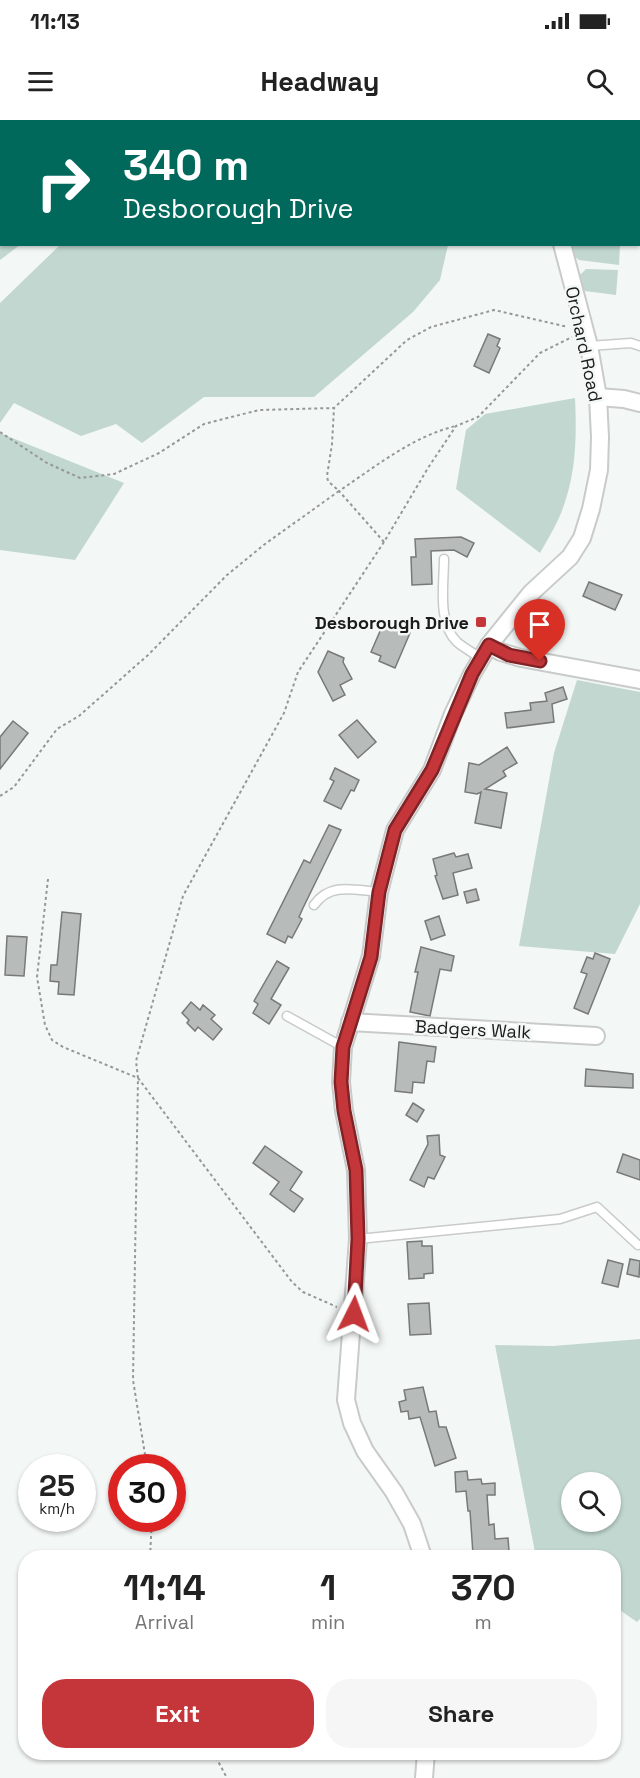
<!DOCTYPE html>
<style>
body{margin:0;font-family:"Space Grotesk",sans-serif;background:#f6f6f6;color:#222;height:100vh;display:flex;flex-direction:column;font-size:22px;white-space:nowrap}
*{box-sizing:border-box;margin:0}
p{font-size:20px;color:#767676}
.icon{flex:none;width:33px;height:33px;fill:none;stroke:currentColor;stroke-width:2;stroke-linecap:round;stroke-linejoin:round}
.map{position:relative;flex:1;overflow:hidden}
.drawer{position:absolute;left:18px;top:1430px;width:603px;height:210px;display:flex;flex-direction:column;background:#fff;border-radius:24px;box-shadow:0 2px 4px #0004}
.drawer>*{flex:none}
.top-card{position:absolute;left:0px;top:0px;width:640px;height:126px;box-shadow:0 2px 4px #0004;background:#00695c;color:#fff;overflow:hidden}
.tools{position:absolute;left:561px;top:1352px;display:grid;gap:12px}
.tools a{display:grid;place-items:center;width:60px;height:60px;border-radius:50%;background:#fff;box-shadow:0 2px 4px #0004;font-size:30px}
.speed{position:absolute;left:18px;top:1334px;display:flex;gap:12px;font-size:30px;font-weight:700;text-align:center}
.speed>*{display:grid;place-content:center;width:78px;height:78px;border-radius:50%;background:#fff;box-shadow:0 2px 4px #0004;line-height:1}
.speed small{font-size:15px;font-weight:400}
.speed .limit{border:9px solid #d22;background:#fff;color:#111}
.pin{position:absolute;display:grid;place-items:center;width:51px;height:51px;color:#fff;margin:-62px -26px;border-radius:50% 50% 50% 0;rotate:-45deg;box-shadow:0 0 6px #0007}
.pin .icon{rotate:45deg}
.me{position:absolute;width:66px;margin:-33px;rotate:3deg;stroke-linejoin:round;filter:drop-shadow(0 0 4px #0008)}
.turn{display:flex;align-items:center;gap:21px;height:126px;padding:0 24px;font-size:27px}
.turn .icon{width:78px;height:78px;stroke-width:2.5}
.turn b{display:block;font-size:42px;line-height:51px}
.eta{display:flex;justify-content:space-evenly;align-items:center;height:102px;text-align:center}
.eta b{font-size:36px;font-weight:700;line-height:42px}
.primary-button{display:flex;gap:12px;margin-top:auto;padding:12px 24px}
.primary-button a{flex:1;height:69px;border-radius:24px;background:#c5363a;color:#fff;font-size:24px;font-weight:700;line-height:69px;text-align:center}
.primary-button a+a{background:#f6f6f6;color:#222}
.status{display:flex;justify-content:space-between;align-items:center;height:42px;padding:0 30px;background:#fff;direction:ltr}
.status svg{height:16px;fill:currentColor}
header{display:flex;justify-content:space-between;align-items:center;height:78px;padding:0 24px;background:#fff;font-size:27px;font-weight:700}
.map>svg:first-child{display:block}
</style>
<div class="status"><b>11:13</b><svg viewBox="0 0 49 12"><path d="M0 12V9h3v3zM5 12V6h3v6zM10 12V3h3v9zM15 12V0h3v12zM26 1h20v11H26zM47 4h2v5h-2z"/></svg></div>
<header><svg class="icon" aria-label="menu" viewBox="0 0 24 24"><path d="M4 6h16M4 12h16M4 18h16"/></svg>Headway<svg class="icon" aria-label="search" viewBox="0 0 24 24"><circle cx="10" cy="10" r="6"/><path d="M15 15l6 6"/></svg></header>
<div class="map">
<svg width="640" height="1658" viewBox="0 0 640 1658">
<rect width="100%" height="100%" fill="#f3f7f6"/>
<!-- green -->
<g fill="#c1d7d0" fill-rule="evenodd">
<path d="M 0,0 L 194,0 L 2,2 L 2,124 L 20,125 L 0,140 Z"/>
<path d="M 244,0 L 440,0 L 440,1 L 242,1 Z"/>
<path d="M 60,125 L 60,124 L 448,125 L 440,160 L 413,192 L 314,277 L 204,277 L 142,323 L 116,304 L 81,316 L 14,283 L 0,303 L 0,183 Z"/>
<path d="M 568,125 L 620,125 L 619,145 L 579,140 L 574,136 Z"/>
<path d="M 586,149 L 618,150 L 616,175 L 585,171 L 579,162 L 578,157 Z"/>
<path d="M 575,278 C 577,320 576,361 558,400 C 553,411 546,422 540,433 L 456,369 L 466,310 L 485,294 Z"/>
<path d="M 0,313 L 124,363 L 75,440 L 0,430 Z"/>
<path d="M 577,560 L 640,572 L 640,784 L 615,834 L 519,826 L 554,633 Z"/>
<path d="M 640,1219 L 640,1499 L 637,1502 L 614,1486 L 614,1437 L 542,1437 L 535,1432 L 495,1225 L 553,1226 ZM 572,1362 L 610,1362 L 610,1401 L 572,1401 Z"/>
</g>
<!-- building -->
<g fill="#b7bbba" stroke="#777a79" stroke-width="1.5">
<path d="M 488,214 L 500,219 L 497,226 L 500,228 L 489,253 L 474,246 Z"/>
<path d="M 461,417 L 474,423 L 467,437 L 454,430 L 431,431 L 432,464 L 412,465 L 411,437 L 416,437 L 415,419 Z"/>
<path d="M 589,462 L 622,475 L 615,490 L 583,476 Z"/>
<path d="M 384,502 L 410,513 L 395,548 L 379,541 L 381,536 L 371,532 Z"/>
<path d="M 328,531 L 344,538 L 343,542 L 352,559 L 340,565 L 345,575 L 333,581 L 318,552 Z"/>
<path d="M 563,567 L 567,579 L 552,584 L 554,602 L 507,608 L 505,593 L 531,590 L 530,583 L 547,581 L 545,573 Z"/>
<path d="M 357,600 L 376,622 L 358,638 L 339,615 Z"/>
<path d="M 13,601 L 28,613 L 0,649 L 0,617 Z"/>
<path d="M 507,627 L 517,643 L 503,651 L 506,656 L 485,669 L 507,673 L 501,708 L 475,703 L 481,672 L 477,674 L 465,672 L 469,643 L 479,645 Z"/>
<path d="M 335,648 L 359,660 L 354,671 L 351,670 L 341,689 L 324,681 L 334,661 L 330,659 Z"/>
<path d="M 329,705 L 341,710 L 303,788 L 299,797 L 302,799 L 292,818 L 288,816 L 285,823 L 267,814 L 304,740 L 310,743 Z"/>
<path d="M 454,733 L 456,737 L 468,734 L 472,748 L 453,753 L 458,775 L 443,779 L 435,756 L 437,755 L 433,739 Z"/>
<path d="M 476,769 L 479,780 L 467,783 L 464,772 Z"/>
<path d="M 62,792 L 81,794 L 74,875 L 58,874 L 59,862 L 50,861 L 51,845 L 57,845 Z"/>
<path d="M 439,796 L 445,815 L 431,820 L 425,801 Z"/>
<path d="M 7,816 L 27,817 L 24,856 L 5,855 Z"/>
<path d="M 421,827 L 454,836 L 451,851 L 440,849 L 430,896 L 410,892 L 418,852 L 415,852 Z"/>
<path d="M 595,833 L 610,839 L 588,894 L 574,888 L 587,854 L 581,852 L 587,837 L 593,839 Z"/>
<path d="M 277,841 L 289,848 L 271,879 L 281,885 L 269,904 L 253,893 L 258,884 L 254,881 Z"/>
<path d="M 191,882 L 200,890 L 203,885 L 215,895 L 211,899 L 222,909 L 213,920 L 198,907 L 195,911 L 187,903 L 189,900 L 182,893 Z"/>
<path d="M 399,922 L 436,927 L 434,942 L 427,941 L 424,963 L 413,962 L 412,973 L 395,971 Z"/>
<path d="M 586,949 L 633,954 L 633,968 L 585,966 Z"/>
<path d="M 413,983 L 424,990 L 417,1002 L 406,995 Z"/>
<path d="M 439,1015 L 440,1035 L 445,1037 L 434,1059 L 428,1057 L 424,1067 L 410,1060 L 428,1024 L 427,1016 Z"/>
<path d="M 265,1026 L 302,1052 L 290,1070 L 303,1079 L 294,1092 L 270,1074 L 279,1062 L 253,1043 Z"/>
<path d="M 623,1034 L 640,1040 L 640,1060 L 617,1052 Z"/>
<path d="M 422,1121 L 422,1126 L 432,1126 L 433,1153 L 424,1154 L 424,1158 L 409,1159 L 407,1122 Z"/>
<path d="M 630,1139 L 640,1141 L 639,1157 L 627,1154 Z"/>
<path d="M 608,1140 L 623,1144 L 618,1167 L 602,1163 Z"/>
<path d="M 429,1183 L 431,1214 L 410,1215 L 408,1184 Z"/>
<path d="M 423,1267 L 429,1292 L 436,1291 L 439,1307 L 446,1307 L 456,1338 L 435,1346 L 420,1297 L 409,1299 L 408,1291 L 401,1292 L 399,1282 L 406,1280 L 404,1270 Z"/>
<path d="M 467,1351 L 468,1360 L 481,1359 L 482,1364 L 495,1363 L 495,1375 L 487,1375 L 489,1405 L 494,1404 L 495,1419 L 508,1418 L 509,1431 L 473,1434 L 470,1391 L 468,1391 L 466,1371 L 456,1372 L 455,1352 Z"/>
</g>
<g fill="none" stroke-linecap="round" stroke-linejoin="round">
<!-- lane casing -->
<g stroke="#c8cbca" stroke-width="11">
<g id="lane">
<path d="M 458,2 L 458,0"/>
<path d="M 589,226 L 631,223 L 640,226"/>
<path d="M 444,439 C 444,464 437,503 457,522 C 464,528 473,533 481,538"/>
<path d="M 314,785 C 330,762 354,770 379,772"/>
<path d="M 287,896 L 343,927"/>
<path d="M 358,1119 L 560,1099 L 597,1087 L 638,1125"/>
</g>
</g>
<!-- street casing -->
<g stroke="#c8cbca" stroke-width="20">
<g id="street">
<path d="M 543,0 L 543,2"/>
<path d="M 598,277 L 624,279 L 640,283"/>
<path d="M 489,525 L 501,532 L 521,538 L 640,560"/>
<path d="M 350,902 L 596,916"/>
<path d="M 423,1437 L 412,1404 L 394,1372 L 365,1331 L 352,1303 L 346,1280 L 358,1119 L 356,1050 L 344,991 L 341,962 L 343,927 L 371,836 L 379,772 L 395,710 L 432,650 L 453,594 L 472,554 L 489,525 L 531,473 L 570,437 L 582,418 L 591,389 L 599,350 L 600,317 L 598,277 L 589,226 L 562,124"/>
<path d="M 424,1658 L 426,1632"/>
</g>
</g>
<!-- path -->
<g stroke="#959897" stroke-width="2" stroke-dasharray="3 3" stroke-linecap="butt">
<path d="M 0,312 L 47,343 L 80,358 L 114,354 L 159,333 L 204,304 L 259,290 L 334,288 L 407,220 L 431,207 L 494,190 L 568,207"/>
<path d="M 384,422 L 339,371 C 375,347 413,316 456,306"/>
<path d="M 0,676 L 14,667 L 57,609 L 79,596 L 148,535 L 227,455 L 265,424 L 339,371 L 328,361 L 327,356 L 332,324 L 334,288"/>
<path d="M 48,759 L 37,857 L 45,905 L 52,920 L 63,927 L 138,958 L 292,1162 L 303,1172 L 337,1187"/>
<path d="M 147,1347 L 133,1260 L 138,958 L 136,941 L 183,776 L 284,593 L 298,552 L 384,422 L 428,348 L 456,306 L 478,297 L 540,233 L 572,217"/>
<path d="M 150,1437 L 152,1398"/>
<path d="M 213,1632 L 227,1658"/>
</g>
<!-- lane -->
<use href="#lane" stroke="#fff" stroke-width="8"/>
<!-- street -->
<use href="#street" stroke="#fff" stroke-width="16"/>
</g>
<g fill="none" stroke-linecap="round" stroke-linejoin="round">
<!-- route casing -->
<g stroke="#802326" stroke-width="15">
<path id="route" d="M 354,1194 L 358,1119 L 356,1050 L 344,991 L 341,962 L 343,927 L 371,837 L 379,772 L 395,710 L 432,650 L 472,554 L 489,525 L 509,535 L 540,541"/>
</g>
<!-- route -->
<use href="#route" stroke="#c5363a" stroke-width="10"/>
</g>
<!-- markers -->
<rect fill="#c5363a" stroke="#f3f7f6" stroke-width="2" x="475" y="496" width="12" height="12" rx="3"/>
<g text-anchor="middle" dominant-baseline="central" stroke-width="5" stroke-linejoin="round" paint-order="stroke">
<!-- street labels -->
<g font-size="18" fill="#1a1b1b" stroke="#f3f7f6">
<text transform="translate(584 224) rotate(78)">Orchard Road</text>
<text transform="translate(473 909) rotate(3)">Badgers Walk</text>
</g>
<!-- poi labels -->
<g font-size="18" font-weight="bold" fill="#1a1b1b" stroke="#f3f7f6" text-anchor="end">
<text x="469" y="502">Desborough Drive</text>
</g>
</g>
</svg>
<div class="tools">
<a><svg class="icon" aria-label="search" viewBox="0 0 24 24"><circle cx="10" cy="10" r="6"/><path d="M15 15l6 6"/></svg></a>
</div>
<div class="speed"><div>25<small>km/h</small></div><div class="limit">30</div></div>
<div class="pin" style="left:540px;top:541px;background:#d93025"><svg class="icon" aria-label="arrive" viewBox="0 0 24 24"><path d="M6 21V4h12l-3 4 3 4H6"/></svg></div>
<svg class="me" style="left:354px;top:1194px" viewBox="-20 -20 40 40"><path d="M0-17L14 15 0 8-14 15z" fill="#c5363a" stroke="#fff" stroke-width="4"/></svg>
<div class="top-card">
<div class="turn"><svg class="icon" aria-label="right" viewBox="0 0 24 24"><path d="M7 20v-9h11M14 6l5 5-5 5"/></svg><div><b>340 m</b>Desborough Drive</div></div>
</div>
<section class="drawer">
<div class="eta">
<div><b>11:14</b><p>Arrival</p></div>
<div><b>1</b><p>min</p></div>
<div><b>370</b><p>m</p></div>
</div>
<div class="primary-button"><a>Exit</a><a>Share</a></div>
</section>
</div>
